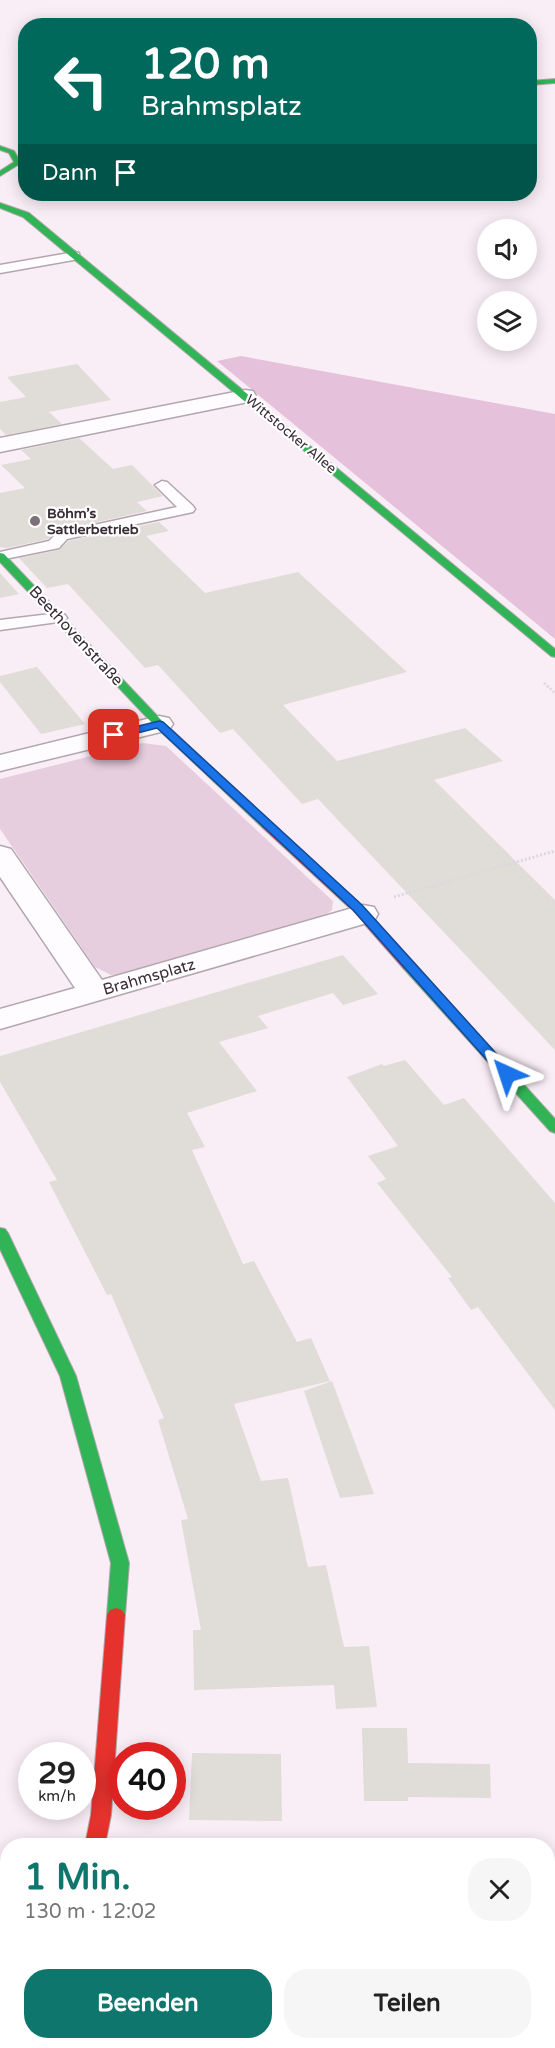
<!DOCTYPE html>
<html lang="de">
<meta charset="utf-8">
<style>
body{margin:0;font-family:"Varela Round",sans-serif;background:#f6f6f6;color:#222;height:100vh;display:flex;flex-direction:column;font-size:22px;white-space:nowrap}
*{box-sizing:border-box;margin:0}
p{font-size:20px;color:#767676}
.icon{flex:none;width:33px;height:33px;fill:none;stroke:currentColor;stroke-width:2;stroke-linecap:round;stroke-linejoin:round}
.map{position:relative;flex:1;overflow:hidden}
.sheet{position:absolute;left:0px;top:1838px;width:555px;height:212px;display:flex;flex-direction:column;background:#fff;border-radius:24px 24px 0 0;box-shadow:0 3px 15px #0003}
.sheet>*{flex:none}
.guide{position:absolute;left:18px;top:18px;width:519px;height:183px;border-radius:24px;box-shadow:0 3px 15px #0003;background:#00695c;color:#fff;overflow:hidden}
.controls{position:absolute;left:477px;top:219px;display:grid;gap:12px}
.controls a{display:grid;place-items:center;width:60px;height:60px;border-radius:50%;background:#fff;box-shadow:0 3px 15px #0003;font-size:30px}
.speed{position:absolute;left:18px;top:1742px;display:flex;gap:12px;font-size:30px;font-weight:700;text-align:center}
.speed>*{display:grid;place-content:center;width:78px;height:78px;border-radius:50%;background:#fff;box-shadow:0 3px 15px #0003;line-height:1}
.speed small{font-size:15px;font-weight:400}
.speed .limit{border:9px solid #d22;background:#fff;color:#111}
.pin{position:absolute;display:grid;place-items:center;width:51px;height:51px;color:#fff;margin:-26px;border-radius:12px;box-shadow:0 3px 9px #0006}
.me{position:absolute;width:66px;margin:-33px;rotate:318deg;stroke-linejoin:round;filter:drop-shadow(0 0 4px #0008)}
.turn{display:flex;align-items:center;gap:21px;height:126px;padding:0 24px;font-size:27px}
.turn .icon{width:78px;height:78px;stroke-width:2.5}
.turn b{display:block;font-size:42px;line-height:51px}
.then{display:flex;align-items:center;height:57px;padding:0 24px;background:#0003;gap:12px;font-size:22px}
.round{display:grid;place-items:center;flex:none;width:63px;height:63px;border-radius:24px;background:#f6f6f6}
.head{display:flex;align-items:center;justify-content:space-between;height:102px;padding:0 24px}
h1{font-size:36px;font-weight:700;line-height:45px;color:#0f766e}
.primary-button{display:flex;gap:12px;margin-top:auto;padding:12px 24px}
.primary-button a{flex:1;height:69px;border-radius:24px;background:#0f766e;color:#fff;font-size:24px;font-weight:700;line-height:69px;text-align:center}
.primary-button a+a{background:#f6f6f6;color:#222}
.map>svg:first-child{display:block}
</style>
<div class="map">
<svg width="555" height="2048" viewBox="0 0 555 2048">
<rect width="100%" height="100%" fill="#faeef6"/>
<!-- green -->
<path fill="#e7cedf" d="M 143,743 L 166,746 L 333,901 L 332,910 L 323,917 L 135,973 L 111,975 L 95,967 L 0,829 L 0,779 Z"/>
<!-- forest -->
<path fill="#e5c1db" d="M 241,356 L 555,414 L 555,639 L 217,361 Z"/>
<!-- building -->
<g fill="#e0dcd8">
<path d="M 77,364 L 111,400 L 49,412 L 62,424 L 6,435 L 0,429 L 0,402 L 26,397 L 7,377 Z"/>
<path d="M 79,438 L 113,469 L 132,465 L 163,496 L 137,502 L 147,511 L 57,531 L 48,539 L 7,548 L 0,547 L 0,493 L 25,488 L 1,465 L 31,459 L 21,450 Z"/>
<path d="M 159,522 L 169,531 L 146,536 L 205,593 L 298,572 L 407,672 L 283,705 L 337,761 L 465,728 L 503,761 L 434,780 L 555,900 L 555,1050 L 318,799 L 302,804 L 233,729 L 220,733 L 158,665 L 145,668 L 68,584 L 47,588 L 19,558 L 59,550 L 68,541 Z"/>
<path d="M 0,573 L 19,594 L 0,598 Z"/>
<path d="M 37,667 L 85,724 L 41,734 L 0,682 L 0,676 Z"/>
<path d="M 343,955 L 378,994 L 343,1005 L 333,993 L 258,1016 L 268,1028 L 219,1042 L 257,1091 L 187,1113 L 205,1147 L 192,1150 L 243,1264 L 254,1261 L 297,1342 L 311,1338 L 330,1381 L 234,1404 L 261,1481 L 288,1478 L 308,1567 L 326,1565 L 344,1647 L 369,1646 L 377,1707 L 336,1709 L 334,1685 L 194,1690 L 193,1630 L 201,1630 L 181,1520 L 188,1519 L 158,1420 L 164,1418 L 111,1294 L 107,1295 L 49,1182 L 57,1180 L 0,1082 L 0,1056 Z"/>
<path d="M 405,1060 L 444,1105 L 464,1098 L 555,1203 L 555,1410 L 478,1307 L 471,1310 L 448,1278 L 452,1277 L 377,1183 L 386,1179 L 368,1156 L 398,1146 L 347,1077 L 382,1064 L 384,1066 Z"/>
<path d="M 332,1381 L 374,1494 L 340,1498 L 304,1391 Z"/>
<path d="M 362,1728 L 407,1728 L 408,1763 L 490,1764 L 491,1798 L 408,1797 L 408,1801 L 364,1801 Z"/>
<path d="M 192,1753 L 281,1754 L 282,1821 L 189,1820 Z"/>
</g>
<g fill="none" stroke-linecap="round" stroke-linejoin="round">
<!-- lane casing -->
<g stroke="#b2a7ae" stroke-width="3">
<g id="lane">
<path d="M 75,252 L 79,253 L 79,259 L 0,273 L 0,265 Z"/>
<path d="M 162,481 L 167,482 L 193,506 L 195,509 L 193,512 L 67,539 L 59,548 L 0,560 L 0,552 L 49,541 L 57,533 L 177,507 L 155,485 Z"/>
<path d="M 59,613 L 65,615 L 67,618 L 65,621 L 0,630 L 0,620 Z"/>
</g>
</g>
<!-- street casing -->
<g stroke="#b2a7ae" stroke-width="3">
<g id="street">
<path d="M 245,390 L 253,391 L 256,396 L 253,401 L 0,452 L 0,438 Z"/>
<path d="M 159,716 L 169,718 L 173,724 L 169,730 L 0,771 L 0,755 Z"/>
<path d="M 0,846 L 11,849 L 102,980 L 363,905 L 374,907 L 378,914 L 374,921 L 0,1029 L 0,1009 L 75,988 L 0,877 Z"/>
<path d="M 32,2042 L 84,2042 L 82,2048 L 30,2048 Z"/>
</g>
</g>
<!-- fast casing -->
<g stroke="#b2a7ae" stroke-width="2">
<g id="fast">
<path d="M 555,79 L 555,83 L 530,85 L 530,81 Z"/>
<path d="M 0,146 L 14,151 L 21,163 L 0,176 L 0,171 L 14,162 L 9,153 L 0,150 Z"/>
<path d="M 0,203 L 29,213 L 555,649 L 555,657 L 551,656 L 23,217 L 0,208 Z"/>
<path d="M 0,553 L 4,554 L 163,722 L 271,822 L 273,825 L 271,828 L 263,828 L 155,726 L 0,562 Z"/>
<path d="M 409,962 L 414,963 L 555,1119 L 555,1133 L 550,1131 L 404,969 L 402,966 L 404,963 Z"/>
<path d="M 0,1228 L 5,1229 L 8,1233 L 76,1376 L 129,1563 L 125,1615 L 122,1620 L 116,1622 L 110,1620 L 107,1615 L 111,1563 L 60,1376 L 0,1249 Z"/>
</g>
</g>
<!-- jam casing -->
<g stroke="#b2a7ae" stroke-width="2">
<g id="jam">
<path d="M 267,821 L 271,822 L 361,905 L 414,963 L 416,966 L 414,969 L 404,969 L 353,911 L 263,828 L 261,825 Z"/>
<path d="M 116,1608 L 122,1610 L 125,1615 L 111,1815 L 105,1845 L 85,1845 L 91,1815 L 107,1615 L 110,1610 Z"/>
</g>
</g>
<!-- path -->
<g stroke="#dcd8db" stroke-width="3" stroke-dasharray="2 2" stroke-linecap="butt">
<path d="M 544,683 L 555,693"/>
<path d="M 394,897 L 555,851"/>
</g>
<!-- lane -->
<use href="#lane" fill="#fefcfe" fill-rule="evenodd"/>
<!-- street -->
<use href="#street" fill="#fefcfe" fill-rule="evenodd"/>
<!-- fast -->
<use href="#fast" fill="#30b455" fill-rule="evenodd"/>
<!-- jam -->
<use href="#jam" fill="#e5322d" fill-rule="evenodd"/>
</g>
<!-- route -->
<path fill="#1a73e8" stroke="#114b97" stroke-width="1.5" d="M 159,721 L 163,722 L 362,905 L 512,1071 L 514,1074 L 512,1077 L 502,1077 L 353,910 L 157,728 L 114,739 L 108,735 L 110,733 Z"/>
<!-- markers -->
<circle fill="#7d7079" stroke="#fff" stroke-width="2" cx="35" cy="521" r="6"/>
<g text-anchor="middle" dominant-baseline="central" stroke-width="4.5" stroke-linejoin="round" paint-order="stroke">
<!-- far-street labels -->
<g font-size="14" fill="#392c35" stroke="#fff">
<text transform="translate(291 434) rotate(40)">Wittstocker Allee</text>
</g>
<!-- far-poi labels -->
<g font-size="14" font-weight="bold" fill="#392c35" stroke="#fff" text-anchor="start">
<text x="47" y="513">Böhm’s<tspan x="47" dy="16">Sattlerbetrieb</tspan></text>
</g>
<!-- street labels -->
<g font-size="16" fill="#392c35" stroke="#fff">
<text transform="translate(76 636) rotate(47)">Beethovenstraße</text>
<text transform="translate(149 977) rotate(-16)">Brahmsplatz</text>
</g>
</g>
</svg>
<div class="controls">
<a><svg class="icon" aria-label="sound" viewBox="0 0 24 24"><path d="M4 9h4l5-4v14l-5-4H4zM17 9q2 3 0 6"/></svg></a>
<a><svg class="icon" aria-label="layers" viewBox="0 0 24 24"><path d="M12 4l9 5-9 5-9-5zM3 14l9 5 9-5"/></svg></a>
</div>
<div class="speed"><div>29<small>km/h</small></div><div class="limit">40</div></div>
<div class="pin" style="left:114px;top:735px;background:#d93025"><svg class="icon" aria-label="arrive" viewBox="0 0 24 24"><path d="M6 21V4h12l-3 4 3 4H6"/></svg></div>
<svg class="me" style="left:507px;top:1074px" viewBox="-20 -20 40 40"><path d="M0-17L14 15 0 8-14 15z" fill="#1a73e8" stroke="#fff" stroke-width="4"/></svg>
<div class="guide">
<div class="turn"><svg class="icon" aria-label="left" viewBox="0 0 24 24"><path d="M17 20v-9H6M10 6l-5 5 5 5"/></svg><div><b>120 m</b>Brahmsplatz</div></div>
<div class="then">Dann<svg class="icon" aria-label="arrive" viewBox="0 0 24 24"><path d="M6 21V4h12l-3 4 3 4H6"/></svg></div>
</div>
<section class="sheet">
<div class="head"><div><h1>1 Min.</h1><p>130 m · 12:02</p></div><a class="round"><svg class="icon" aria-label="close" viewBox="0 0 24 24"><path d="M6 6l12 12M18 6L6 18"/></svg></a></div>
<div class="primary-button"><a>Beenden</a><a>Teilen</a></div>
</section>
</div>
